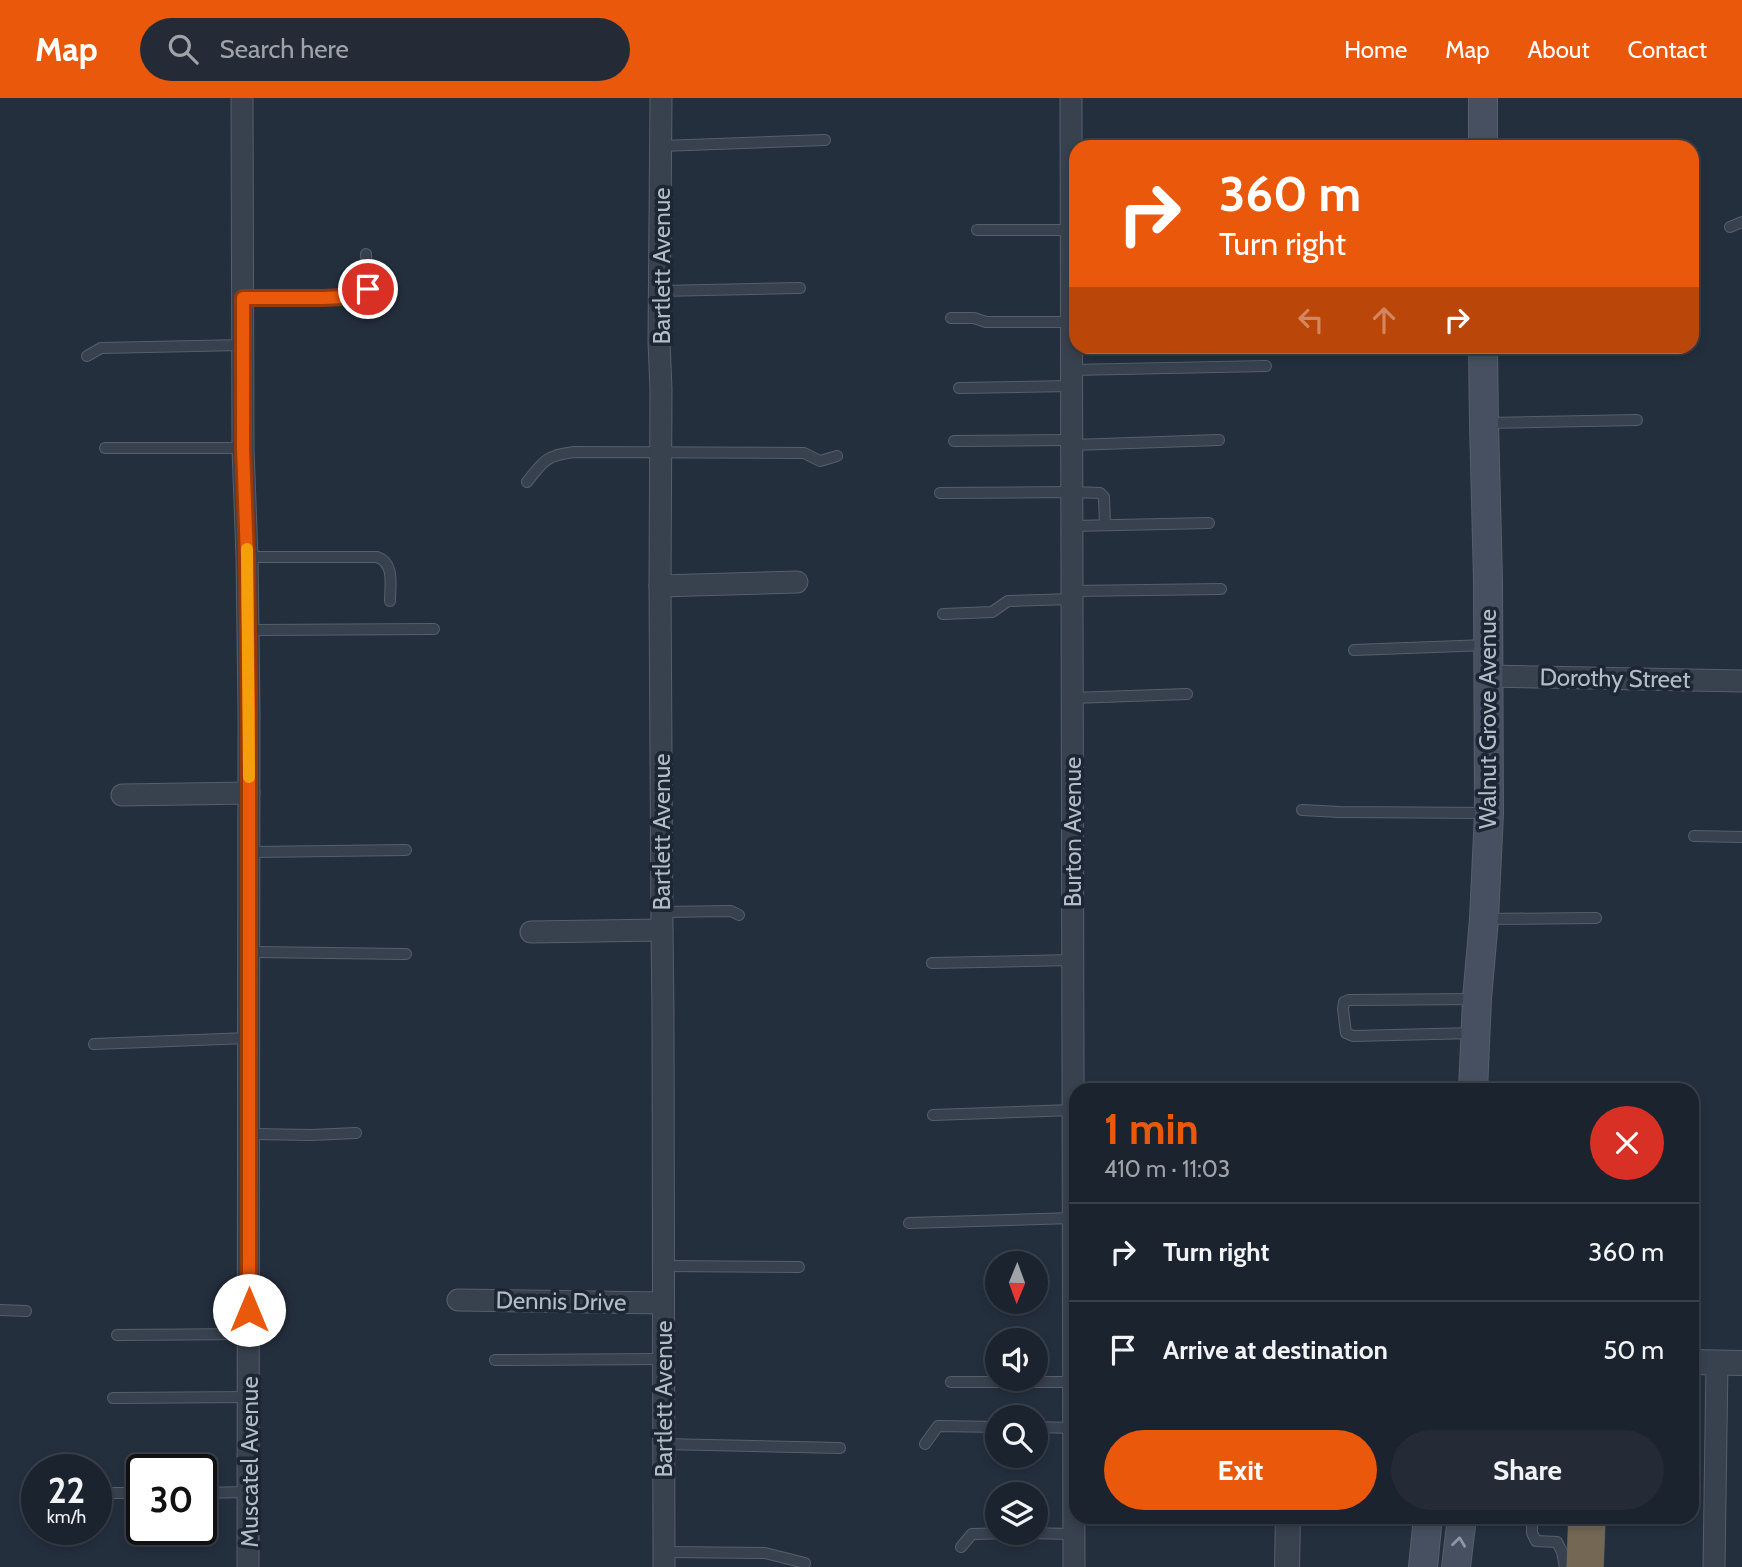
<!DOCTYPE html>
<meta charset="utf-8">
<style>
body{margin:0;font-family:Cabin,sans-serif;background:#242b36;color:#f1f3f6;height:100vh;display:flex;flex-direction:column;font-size:26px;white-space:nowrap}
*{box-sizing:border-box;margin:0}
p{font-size:23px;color:#a0a4aa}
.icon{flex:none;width:38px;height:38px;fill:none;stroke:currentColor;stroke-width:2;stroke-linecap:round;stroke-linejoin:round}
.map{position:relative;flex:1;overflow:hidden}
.side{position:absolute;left:1069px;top:985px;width:630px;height:441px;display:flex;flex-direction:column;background:#1b232e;border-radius:21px;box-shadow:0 4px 10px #0003,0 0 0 2px #39404a}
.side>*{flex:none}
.hud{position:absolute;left:1069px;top:42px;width:630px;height:214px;border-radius:21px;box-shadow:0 4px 10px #0003,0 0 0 2px #39404a;background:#ea580c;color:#fff;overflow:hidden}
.needle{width:46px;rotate:181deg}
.fabs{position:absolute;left:985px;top:1153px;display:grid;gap:14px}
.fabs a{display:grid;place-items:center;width:63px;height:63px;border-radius:50%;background:#1b232e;box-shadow:0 4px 10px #0003,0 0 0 2px #39404a;font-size:35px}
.speed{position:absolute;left:21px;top:1356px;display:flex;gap:14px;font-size:35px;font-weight:700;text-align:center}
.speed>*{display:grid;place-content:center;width:91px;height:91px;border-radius:50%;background:#1b232e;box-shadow:0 4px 10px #0003,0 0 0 2px #39404a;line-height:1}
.speed small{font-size:18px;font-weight:400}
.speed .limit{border:4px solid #111;border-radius:10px;background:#fff;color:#111}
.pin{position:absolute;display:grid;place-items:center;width:60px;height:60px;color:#fff;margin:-30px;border:4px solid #fff;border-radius:50%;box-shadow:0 2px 7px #0007}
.me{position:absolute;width:77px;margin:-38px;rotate:0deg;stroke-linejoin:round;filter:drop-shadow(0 0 5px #0008)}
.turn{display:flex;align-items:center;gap:24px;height:147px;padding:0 35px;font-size:32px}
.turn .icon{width:91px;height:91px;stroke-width:2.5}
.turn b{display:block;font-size:49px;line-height:60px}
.lanes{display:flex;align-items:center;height:66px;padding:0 35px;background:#0003;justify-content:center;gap:35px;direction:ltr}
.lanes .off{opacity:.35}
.round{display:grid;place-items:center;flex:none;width:74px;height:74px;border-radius:37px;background:#242b36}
.summary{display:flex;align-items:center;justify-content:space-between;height:119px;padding:0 35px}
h1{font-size:42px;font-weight:800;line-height:52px;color:#ea580c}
.primary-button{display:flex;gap:14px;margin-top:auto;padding:14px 35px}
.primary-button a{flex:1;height:80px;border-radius:42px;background:#ea580c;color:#fff;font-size:28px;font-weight:800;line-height:80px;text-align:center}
.primary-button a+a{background:#242b36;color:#f1f3f6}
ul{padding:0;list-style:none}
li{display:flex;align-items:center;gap:21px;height:98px;padding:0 35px;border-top:2px solid #39404a}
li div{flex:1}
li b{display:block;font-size:26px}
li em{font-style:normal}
header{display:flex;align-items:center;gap:42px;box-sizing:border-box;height:98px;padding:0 35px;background:#ea580c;color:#fff}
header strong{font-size:33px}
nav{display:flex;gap:38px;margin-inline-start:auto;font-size:24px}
.search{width:490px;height:63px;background:#242b36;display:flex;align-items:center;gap:18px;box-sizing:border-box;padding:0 24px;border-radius:38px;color:#a0a4aa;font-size:26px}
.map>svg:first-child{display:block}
</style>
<header>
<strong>Map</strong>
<div class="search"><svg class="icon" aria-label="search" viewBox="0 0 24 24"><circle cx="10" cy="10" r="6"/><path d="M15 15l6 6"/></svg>Search here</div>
<nav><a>Home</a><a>Map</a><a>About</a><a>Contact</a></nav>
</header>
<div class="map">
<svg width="1742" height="1469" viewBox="0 0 1742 1469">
<rect width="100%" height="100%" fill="#242f3e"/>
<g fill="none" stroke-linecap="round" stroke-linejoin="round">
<!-- service casing -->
<g stroke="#565f6c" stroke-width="12">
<g id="service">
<path d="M 661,48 L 825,42"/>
<path d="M 1730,129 L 1742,124"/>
<path d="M 977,132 L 1072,132"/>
<path d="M 660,193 L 800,190"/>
<path d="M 243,200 L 324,200 L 362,198 L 368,191 L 366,156"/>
<path d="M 951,220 L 974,220 L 986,224 L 1071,224"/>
<path d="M 87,258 L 101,250 L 243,247"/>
<path d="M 1071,272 L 1266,268"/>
<path d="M 959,290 L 1071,288"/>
<path d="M 1486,325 L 1637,322"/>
<path d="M 954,343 L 1072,342"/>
<path d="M 1072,347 L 1219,342"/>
<path d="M 105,350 L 243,350"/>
<path d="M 527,384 C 543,363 547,357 574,354 L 804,355 L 820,363 L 837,358"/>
<path d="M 940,395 L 1072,394 L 1100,395 L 1104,399 L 1105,427"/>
<path d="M 1072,428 L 1209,425"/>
<path d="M 247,459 L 377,459 C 395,465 390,487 390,503"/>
<path d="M 1072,493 L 1221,491"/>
<path d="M 943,516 L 992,514 L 1008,503 L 1072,501"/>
<path d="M 248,532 L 434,531"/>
<path d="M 1354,552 L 1487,547"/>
<path d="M 1072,600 L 1187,596"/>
<path d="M 1302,712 L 1339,714 L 1489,715"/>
<path d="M 1694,738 L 1742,739"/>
<path d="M 248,754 L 406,752"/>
<path d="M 662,814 L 731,813 L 739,817"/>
<path d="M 1484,821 L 1596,820"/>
<path d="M 248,854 L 406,856"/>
<path d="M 932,865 L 1072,862"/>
<path d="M 1475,935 L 1353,938 L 1346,935 L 1343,911 L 1344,904 L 1349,902 L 1477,901"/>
<path d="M 94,946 L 248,940"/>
<path d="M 933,1017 L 1073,1012"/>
<path d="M 249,1036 L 311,1037 L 356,1035"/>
<path d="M 909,1125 L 1073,1120"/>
<path d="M 662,1168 L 799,1169"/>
<path d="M 0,1212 L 26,1213"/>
<path d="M 117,1237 L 249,1236"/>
<path d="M 495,1262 L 663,1261"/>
<path d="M 951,1284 L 1073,1284"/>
<path d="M 113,1300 L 248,1299"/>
<path d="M 1036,1329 L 1073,1330"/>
<path d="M 664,1346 L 840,1350"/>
<path d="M 925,1346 L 938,1328 L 998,1329"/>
<path d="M 96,1395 L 142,1395"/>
<path d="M 201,1395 L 247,1394"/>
<path d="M 1532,1419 L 1532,1435 L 1536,1443 L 1557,1444 L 1562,1454 L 1565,1469"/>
<path d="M 1024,1435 L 1074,1436"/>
<path d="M 961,1449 L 972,1436 L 1013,1435"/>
<path d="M 664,1454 L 765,1455 L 805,1465"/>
</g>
</g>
<!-- minor casing -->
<g stroke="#565f6c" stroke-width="23">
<g id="minor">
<path d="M 242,0 L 243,350 L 247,459 L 249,613 L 248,1469"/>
<path d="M 661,0 L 659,244 L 661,291 L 660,488 L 662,832 L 663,916 L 664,1469"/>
<path d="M 1071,0 L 1074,1469"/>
<path d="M 660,488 L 797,484"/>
<path d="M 1487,578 L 1742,583"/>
<path d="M 122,697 L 249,695"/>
<path d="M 531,834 L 662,832"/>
<path d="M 458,1202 L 663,1205"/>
<path d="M 1714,1469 L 1717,1265"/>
</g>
</g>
<!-- tertiary casing -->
<g stroke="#565f6c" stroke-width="26">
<g id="tertiary">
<path d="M 1692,1264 L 1742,1265"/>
<path d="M 1287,1469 L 1288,1419"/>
</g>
</g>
<!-- secondary casing -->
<g stroke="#565f6c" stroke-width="30">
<g id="secondary">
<path d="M 1483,0 L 1483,49"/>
<path d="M 1473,992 L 1477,901 L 1484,821 L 1489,715 L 1488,482 L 1484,325 L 1483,248"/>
<path d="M 1423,1469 L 1428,1419"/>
<path d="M 1456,1469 L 1462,1419"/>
</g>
</g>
<!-- motorway casing -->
<g stroke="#434c59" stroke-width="38">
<path id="motorway" d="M 1585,1469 L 1587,1419"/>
</g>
<!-- service -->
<use href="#service" stroke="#38414e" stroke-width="10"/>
<!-- minor -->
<use href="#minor" stroke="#38414e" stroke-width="21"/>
<!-- tertiary -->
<use href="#tertiary" stroke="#38414e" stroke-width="24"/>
<!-- secondary -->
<use href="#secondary" stroke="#465061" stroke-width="28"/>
<!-- motorway -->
<use href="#motorway" stroke="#746855" stroke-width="37"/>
</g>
<!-- one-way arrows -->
<defs><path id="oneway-chevron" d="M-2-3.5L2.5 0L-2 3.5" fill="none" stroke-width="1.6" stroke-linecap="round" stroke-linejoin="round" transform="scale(1.75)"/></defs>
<use stroke="#8e96a5" href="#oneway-chevron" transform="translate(1459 1444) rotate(-83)"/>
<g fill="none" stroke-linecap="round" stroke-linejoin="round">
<!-- route casing -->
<g stroke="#983908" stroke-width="18">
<path id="route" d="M 249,1212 L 249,613 L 247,459 L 243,350 L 243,200 L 324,200 L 362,198 L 368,191"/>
</g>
<!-- route -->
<use href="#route" stroke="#ea580c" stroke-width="12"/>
<!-- slow -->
<path stroke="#f59e0b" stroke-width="12" d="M 247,451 L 249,679"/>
</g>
<g text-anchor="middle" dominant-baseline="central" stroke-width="7" stroke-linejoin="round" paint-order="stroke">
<!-- street labels -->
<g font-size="24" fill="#b4bcc9" stroke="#1d2633">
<text transform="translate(661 168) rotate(-90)">Bartlett Avenue</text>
<text transform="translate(1615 580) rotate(1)">Dorothy Street</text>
<text transform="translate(1487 621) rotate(-90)">Walnut Grove Avenue</text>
<text transform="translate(661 734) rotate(-90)">Bartlett Avenue</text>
<text transform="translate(1072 734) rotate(-90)">Burton Avenue</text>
<text transform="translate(561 1203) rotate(1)">Dennis Drive</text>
<text transform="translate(663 1301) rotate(-90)">Bartlett Avenue</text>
<text transform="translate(249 1364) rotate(-90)">Muscatel Avenue</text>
</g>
</g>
</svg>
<div class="fabs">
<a><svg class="needle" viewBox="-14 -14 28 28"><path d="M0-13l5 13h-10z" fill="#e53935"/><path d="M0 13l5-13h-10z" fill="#a0a4aa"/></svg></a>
<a><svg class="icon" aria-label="sound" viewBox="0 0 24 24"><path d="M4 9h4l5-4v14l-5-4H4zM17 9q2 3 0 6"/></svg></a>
<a><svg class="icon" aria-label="search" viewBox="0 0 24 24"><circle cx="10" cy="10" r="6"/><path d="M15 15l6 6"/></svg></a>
<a><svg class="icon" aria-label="layers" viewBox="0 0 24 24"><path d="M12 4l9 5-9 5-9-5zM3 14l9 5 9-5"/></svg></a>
</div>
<div class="speed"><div>22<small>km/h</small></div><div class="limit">30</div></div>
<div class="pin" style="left:368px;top:191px;background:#d93025"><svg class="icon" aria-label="arrive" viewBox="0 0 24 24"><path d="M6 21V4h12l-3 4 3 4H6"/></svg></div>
<svg class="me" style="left:249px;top:1212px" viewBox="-20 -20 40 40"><circle r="19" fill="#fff"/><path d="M0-13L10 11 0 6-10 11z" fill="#ea580c"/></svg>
<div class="hud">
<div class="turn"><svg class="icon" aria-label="right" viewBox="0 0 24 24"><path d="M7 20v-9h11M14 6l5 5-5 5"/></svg><div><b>360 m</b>Turn right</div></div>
<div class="lanes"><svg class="icon off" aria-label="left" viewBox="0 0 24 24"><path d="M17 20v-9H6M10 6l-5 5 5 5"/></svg><svg class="icon off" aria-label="ahead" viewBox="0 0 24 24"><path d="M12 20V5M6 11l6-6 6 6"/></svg><svg class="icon" aria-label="right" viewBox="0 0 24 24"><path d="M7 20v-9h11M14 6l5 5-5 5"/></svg></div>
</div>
<section class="side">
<div class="summary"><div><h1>1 min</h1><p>410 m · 11:03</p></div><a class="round" style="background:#d93025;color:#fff"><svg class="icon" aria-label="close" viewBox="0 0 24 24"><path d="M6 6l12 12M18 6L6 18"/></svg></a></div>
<ul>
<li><svg class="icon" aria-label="right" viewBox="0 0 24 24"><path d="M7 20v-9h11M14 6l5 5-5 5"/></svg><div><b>Turn right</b></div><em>360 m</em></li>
<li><svg class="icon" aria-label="arrive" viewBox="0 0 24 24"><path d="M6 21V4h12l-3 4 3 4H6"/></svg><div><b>Arrive at destination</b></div><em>50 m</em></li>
</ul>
<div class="primary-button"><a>Exit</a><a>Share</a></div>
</section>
</div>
